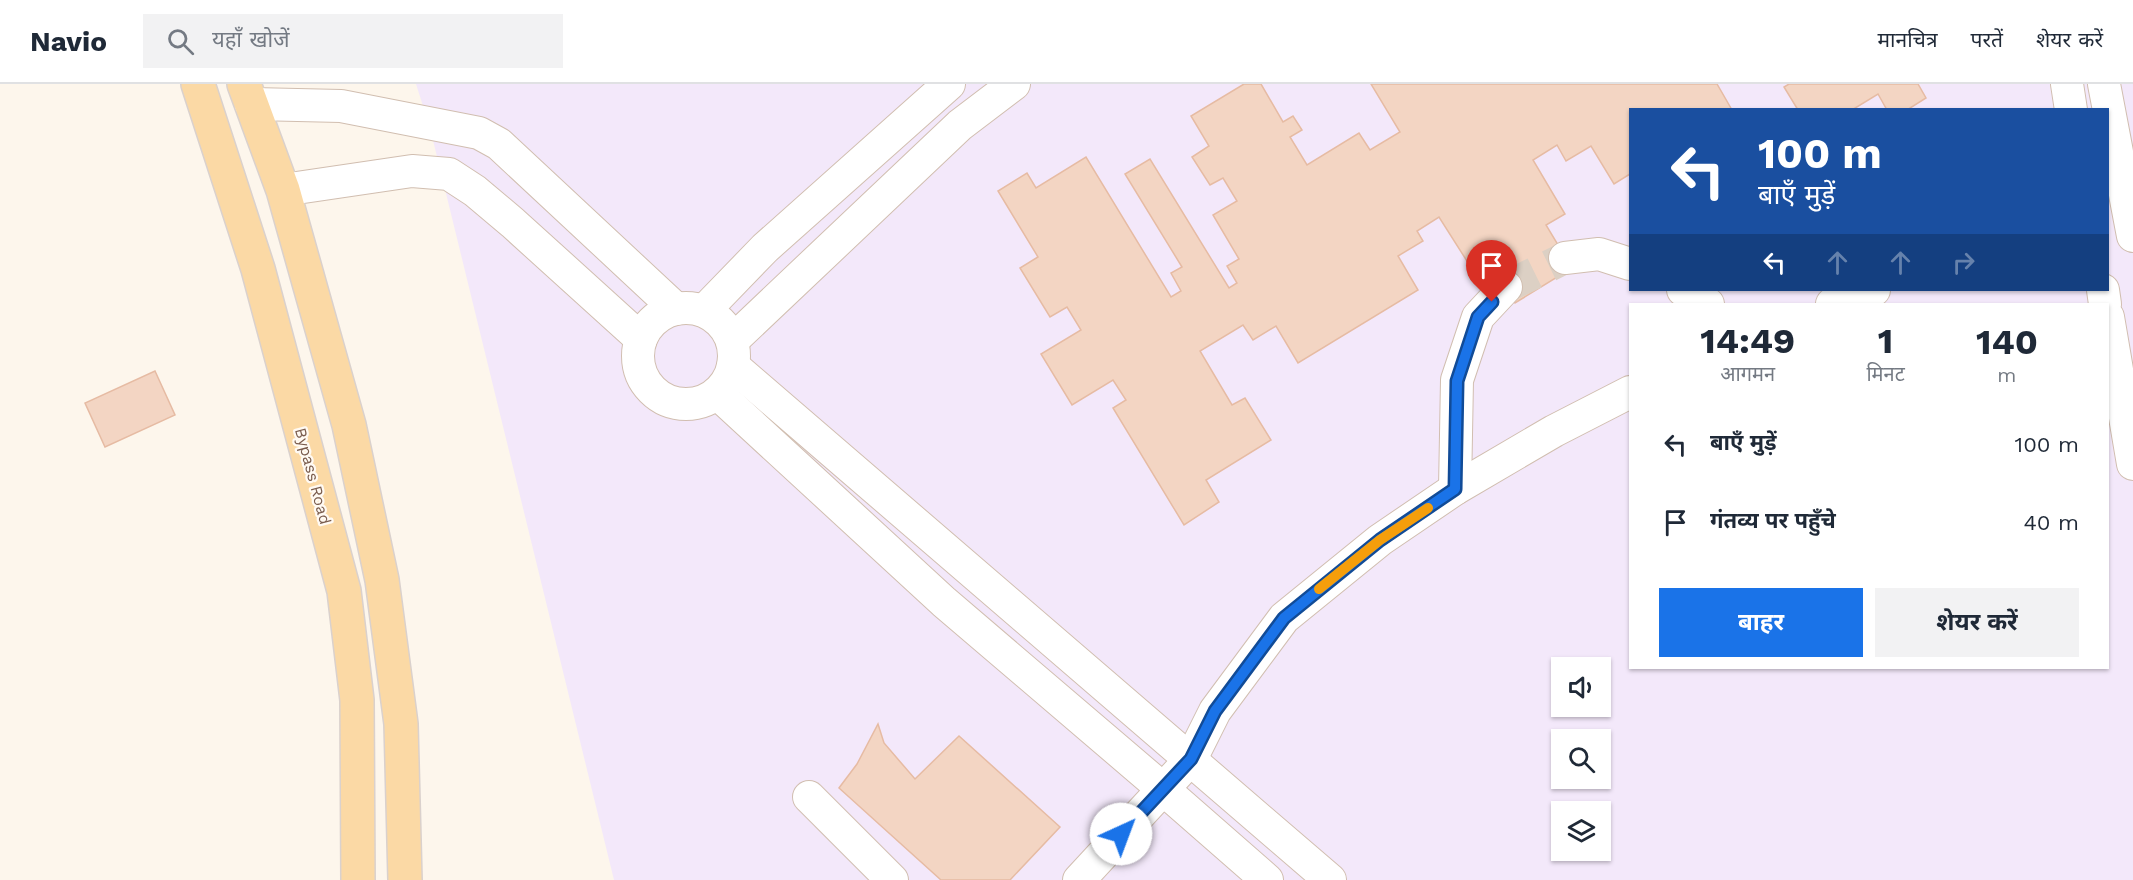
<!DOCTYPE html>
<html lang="hi">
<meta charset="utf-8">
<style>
body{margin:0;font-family:"Work Sans","Noto Sans Devanagari",sans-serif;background:#f2f2f3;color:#1f2937;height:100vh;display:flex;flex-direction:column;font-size:22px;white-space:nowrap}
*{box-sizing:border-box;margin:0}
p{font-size:20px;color:#747a83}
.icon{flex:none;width:33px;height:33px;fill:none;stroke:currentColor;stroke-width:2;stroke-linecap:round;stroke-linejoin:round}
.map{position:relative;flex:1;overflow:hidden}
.drawer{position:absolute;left:1629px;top:219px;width:480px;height:366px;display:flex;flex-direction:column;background:#fff;border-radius:0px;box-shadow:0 2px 4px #0004}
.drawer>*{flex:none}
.guide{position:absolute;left:1629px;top:24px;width:480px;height:183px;border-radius:0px;box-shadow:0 2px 4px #0004;background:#1a4fa0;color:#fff;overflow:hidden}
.buttons{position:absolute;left:1551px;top:573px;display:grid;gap:12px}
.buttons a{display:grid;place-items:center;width:60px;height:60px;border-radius:0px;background:#fff;box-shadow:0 2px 4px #0004;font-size:30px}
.pin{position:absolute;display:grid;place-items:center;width:51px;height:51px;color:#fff;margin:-62px -26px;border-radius:50% 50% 50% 0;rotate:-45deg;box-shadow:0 0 6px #0007}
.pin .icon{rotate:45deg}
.me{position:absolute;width:66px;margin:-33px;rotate:43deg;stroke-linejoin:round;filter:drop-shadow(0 0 4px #0008)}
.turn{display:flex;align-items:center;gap:21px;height:126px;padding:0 30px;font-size:27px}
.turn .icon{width:78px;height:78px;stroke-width:2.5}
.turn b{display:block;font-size:42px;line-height:51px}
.lanes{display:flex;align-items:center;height:57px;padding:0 30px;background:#0003;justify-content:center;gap:30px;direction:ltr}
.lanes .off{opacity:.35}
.eta{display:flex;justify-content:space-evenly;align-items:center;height:102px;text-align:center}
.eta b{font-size:36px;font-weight:700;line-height:42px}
.action{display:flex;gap:12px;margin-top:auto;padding:12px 30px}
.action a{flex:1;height:69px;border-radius:0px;background:#1a73e8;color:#fff;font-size:24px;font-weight:700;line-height:69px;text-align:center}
.action a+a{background:#f2f2f3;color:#1f2937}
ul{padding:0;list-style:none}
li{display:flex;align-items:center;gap:18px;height:78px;padding:0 30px}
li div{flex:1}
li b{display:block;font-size:22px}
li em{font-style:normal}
header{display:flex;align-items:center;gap:36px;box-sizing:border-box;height:84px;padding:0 30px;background:#fff;border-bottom:2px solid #e0e1e3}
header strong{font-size:28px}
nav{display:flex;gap:33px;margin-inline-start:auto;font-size:21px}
.search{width:420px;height:54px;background:#f2f2f3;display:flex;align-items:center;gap:15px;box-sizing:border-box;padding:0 21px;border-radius:0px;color:#747a83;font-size:22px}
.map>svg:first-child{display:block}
</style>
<header>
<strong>Navio</strong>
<div class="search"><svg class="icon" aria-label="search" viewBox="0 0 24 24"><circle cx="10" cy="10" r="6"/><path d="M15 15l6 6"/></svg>यहाँ खोजें</div>
<nav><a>मानचित्र</a><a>परतें</a><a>शेयर करें</a></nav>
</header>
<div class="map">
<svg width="2133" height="796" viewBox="0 0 2133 796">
<rect width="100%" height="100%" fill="#fdf6ec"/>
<!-- education -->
<path fill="#f3e8fa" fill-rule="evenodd" d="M 416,0 L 2133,0 L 2133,796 L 614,796 L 430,44 ZM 1630,26 L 2108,26 L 2108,206 L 1630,206 ZM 1630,220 L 2108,220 L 2108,584 L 1630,584 ZM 1562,584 L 1600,584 L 1600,622 L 1562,622 ZM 1562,656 L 1600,656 L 1600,694 L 1562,694 ZM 1562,728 L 1600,728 L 1600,766 L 1562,766 Z"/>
<!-- building -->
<g fill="#f3d5c3" stroke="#e6bba3" stroke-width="1.5">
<path d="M 1244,0 L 1261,0 L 1283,38 L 1293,32 L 1302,46 L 1290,53 L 1307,81 L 1359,49 L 1370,66 L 1400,48 L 1371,0 L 1717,0 L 1732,26 L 1630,26 L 1630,90 L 1614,100 L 1591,62 L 1566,77 L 1557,61 L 1533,76 L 1565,130 L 1546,141 L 1572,184 L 1515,219 L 1489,175 L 1472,185 L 1439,133 L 1417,147 L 1423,157 L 1398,172 L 1418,206 L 1298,279 L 1276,242 L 1253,256 L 1243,241 L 1200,267 L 1232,321 L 1245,314 L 1271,356 L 1206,396 L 1219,418 L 1184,441 L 1113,324 L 1126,316 L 1113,296 L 1072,321 L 1041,270 L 1081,246 L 1067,223 L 1050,233 L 1020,184 L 1038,173 L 998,107 L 1027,89 L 1036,104 L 1086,73 L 1171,213 L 1181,207 L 1171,189 L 1182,183 L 1125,90 L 1150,75 L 1229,204 L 1237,199 L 1227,182 L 1239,175 L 1213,131 L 1237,117 L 1223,94 L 1210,101 L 1192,73 L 1209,62 L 1191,32 Z"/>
<path d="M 1789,0 L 1918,0 L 1926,14 L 1907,26 L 1887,26 L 1878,10 L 1852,26 L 1798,26 L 1784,3 Z"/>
<path d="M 155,287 L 175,331 L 105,363 L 85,319 Z"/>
<path d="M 878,640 L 884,659 L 915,695 L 959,652 L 1060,743 L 1010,796 L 941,796 L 839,704 L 857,680 Z"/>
</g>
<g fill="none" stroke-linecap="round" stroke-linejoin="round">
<!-- minor-tunnel -->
<path stroke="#dcd0c4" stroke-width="32" stroke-dasharray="32 16" stroke-linecap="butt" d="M 1506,203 L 1565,174"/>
<!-- minor casing -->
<g stroke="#d1beb0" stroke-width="34">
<g id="minor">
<path d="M 2067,0 L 2071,26"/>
<path d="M 2104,0 L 2133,152"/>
<path d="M 251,20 L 341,22 L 479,49 L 499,60 L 676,225"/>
<path d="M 283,106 L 412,87 L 449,90 L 475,107 L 513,139 L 641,255"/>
<path d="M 1565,174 L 1599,170 L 1630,180"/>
<path d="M 1683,206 L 1708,220"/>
<path d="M 2103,206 L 2105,220"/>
<path d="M 1832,220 L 1874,206"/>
<circle cx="686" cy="272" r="48"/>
<path d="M 704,227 L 765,164 L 949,0"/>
<path d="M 2108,233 L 2133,380"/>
<path d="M 732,257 L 960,41 L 1014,0"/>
<path d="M 733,282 L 1330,796"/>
<path d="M 717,309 L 944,518 L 1163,705 L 1267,796"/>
<path d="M 1455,405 L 1457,296 L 1478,233 L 1506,203"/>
<path d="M 809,713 L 892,796"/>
<path d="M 1079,796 L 1191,675 L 1215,627 L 1284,534 L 1380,456 L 1455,405 L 1554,347 L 1630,308"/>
</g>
</g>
<!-- major casing -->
<g stroke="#dad1cd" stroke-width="36">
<g id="major">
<path d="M 198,0 L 258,185 L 344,507 L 357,616 L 358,796"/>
<path d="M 244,0 L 283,106 L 349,341 L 382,496 L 401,640 L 405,796"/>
</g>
</g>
<!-- minor -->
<use href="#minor" stroke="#fff" stroke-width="32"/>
<!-- major -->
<use href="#major" stroke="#fbd9a5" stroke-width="33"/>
</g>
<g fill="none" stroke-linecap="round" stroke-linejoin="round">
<!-- route casing -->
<g stroke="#114b97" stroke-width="15">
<path id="route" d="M 1121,750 L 1191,675 L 1215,627 L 1284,534 L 1380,456 L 1455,405 L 1457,297 L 1478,233 L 1492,218"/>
</g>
<!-- route -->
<use href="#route" stroke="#1a73e8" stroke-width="10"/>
<!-- slow -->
<path stroke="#f59e0b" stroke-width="10" d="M 1319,505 L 1380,456 L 1428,424"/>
</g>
<g text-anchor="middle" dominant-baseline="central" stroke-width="4.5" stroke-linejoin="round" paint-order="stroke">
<!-- street labels -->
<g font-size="16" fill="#7a5c4d" stroke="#fffaf3">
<text transform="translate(313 392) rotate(75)">Bypass Road</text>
</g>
</g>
</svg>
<div class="buttons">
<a><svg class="icon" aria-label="sound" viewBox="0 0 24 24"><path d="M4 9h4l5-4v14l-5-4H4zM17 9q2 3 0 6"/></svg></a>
<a><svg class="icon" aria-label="search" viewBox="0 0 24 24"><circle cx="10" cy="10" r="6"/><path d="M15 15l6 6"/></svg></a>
<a><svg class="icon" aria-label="layers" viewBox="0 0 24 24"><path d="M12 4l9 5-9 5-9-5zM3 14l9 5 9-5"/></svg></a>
</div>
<div class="pin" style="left:1492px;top:218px;background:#d93025"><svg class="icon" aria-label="arrive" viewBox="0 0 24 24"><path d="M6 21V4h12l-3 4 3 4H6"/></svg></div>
<svg class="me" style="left:1121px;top:750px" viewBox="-20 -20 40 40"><circle r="19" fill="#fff"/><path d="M0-13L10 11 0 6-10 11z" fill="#1a73e8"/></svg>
<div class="guide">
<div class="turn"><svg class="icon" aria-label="left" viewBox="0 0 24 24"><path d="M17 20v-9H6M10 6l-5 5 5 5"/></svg><div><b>100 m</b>बाएँ मुड़ें</div></div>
<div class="lanes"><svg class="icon" aria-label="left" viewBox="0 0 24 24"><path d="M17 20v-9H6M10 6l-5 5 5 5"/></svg><svg class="icon off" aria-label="ahead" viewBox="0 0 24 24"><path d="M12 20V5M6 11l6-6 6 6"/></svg><svg class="icon off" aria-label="ahead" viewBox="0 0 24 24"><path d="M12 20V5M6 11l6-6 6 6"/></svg><svg class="icon off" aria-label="right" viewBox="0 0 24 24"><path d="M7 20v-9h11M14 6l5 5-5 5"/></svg></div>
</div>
<section class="drawer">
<div class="eta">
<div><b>14:49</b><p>आगमन</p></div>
<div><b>1</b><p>मिनट</p></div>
<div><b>140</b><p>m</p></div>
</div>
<ul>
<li><svg class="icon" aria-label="left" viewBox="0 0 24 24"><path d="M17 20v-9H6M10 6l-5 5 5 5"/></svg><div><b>बाएँ मुड़ें</b></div><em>100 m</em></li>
<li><svg class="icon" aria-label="arrive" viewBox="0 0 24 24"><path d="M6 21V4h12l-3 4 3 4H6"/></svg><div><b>गंतव्य पर पहुँचे</b></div><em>40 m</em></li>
</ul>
<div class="action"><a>बाहर</a><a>शेयर करें</a></div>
</section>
</div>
